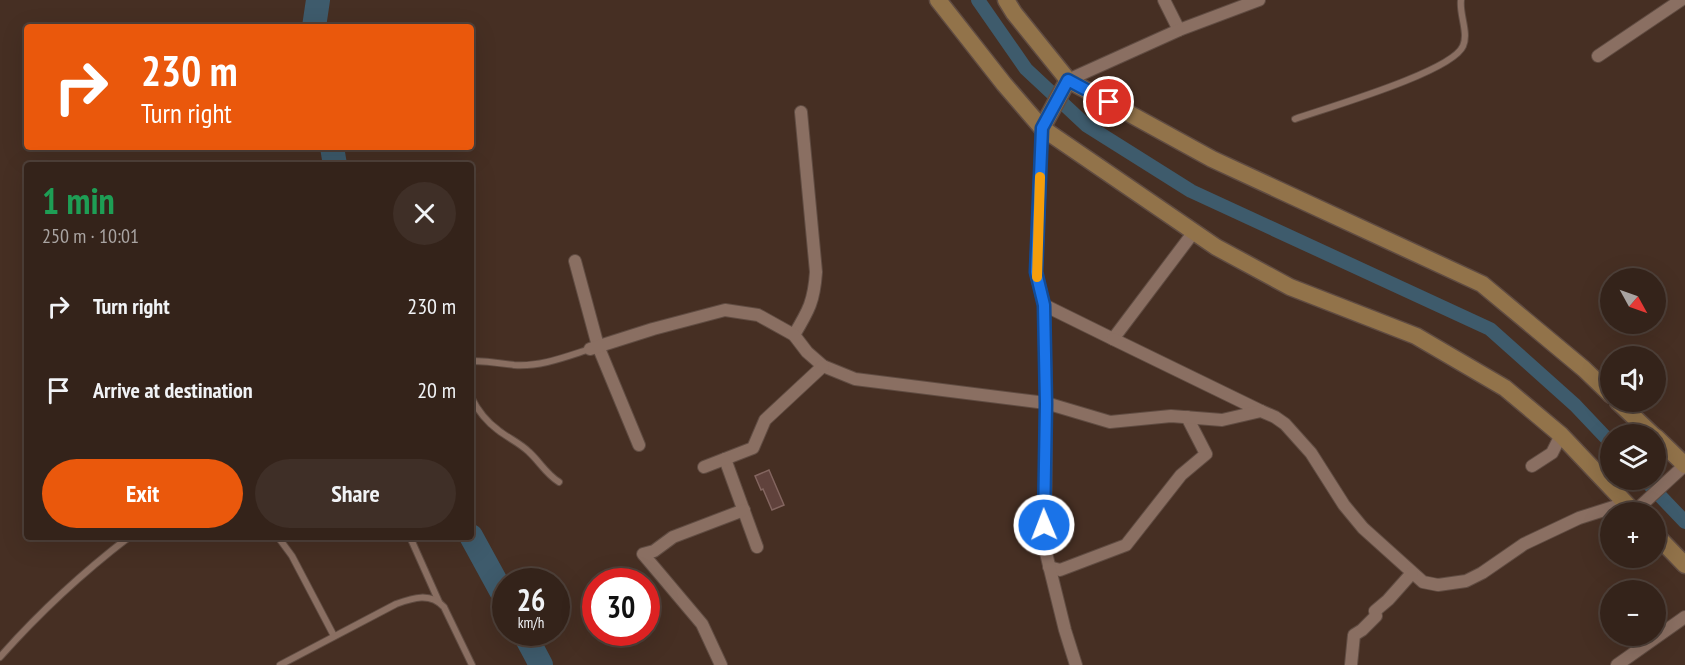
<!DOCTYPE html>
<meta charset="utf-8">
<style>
body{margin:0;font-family:"PT Sans Narrow",sans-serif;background:#3f2f27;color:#f1f3f6;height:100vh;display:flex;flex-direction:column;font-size:22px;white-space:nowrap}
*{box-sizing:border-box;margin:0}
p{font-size:20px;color:#a9a4a2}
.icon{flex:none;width:33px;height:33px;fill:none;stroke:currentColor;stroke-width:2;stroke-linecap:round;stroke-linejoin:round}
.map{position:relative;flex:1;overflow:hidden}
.details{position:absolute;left:24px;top:162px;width:450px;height:378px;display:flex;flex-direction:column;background:#34231a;border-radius:6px;box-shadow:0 6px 24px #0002,0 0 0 2px #4e4039}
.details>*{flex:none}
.top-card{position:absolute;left:24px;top:24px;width:450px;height:126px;border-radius:6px;box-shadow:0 6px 24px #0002,0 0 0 2px #4e4039;background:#ea580c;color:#fff;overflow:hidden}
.needle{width:39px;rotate:130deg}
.controls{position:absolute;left:1600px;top:268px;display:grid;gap:12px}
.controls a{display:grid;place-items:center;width:66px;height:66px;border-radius:50%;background:#34231a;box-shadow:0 6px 24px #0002,0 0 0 2px #4e4039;font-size:30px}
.speed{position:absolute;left:492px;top:568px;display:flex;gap:12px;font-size:30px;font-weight:700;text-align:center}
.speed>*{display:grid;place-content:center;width:78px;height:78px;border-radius:50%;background:#34231a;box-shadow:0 6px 24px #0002,0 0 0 2px #4e4039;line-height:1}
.speed small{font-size:15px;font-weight:400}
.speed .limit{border:9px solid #d22;background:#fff;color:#111}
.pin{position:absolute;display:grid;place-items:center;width:51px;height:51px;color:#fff;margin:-26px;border:3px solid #fff;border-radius:50%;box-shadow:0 2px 6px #0007}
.me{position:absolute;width:66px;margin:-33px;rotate:359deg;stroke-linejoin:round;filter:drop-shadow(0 0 4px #0008)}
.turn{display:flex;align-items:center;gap:21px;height:126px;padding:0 18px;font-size:27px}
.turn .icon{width:78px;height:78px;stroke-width:2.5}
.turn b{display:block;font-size:42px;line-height:51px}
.round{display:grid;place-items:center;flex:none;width:63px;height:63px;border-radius:32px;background:#3f2f27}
.summary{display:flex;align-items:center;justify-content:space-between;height:102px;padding:0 18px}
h1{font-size:36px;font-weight:800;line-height:45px;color:#1e9e55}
.primary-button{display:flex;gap:12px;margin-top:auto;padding:12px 18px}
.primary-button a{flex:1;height:69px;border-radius:36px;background:#ea580c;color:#fff;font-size:24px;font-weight:800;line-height:69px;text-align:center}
.primary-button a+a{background:#3f2f27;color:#f1f3f6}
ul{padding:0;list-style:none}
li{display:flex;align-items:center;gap:18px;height:84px;padding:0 18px}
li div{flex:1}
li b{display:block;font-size:22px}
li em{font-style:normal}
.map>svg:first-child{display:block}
</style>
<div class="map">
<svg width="1685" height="665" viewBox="0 0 1685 665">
<rect width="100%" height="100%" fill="#462f23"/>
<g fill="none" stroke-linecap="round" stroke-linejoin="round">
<!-- canal -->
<g stroke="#3e5b6c" stroke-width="14">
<path d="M 978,0 L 1026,69 L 1086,125 L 1191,191 L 1490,329 L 1575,405 L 1611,443"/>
<path d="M 1645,480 L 1685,522"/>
</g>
<!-- river -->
<g stroke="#3e5b6c" stroke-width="24">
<path d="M 314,27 L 318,0"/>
<path d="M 332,147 L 335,165"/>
<path d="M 471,536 L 506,600"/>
<path d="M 524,633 L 541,665"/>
</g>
</g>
<!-- building -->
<path fill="#60423c" stroke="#83655f" stroke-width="1.5" d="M 769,470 L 784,505 L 772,510 L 763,489 L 761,490 L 755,476 Z"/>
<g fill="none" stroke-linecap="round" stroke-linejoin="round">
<!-- lane casing -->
<g stroke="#604c42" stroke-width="8">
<g id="lane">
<path d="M 1295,119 C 1326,108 1452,72 1463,46 C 1469,33 1459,14 1461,0"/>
<path d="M 471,361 C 486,361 499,363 514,365 C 540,367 565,357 590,349"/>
<path d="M 471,397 C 477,409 487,422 498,430 C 508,438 520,443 529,452 C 540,462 546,474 559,482"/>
<path d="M 278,537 L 292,556 L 334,636"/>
<path d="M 410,537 L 439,602"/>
<path d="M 0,657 C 39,613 82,573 129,537"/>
<path d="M 280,665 L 396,604 C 413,598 430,592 444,607 L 472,665"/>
</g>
</g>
<!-- street casing -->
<g stroke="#604c42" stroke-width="14">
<g id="street">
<path d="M 1164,0 L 1179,30"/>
<path d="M 1598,56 L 1681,0"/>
<path d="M 1068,80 L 1179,30 L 1259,0"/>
<path d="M 575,261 L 598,346 L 639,445"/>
<path d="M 1044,305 L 1113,339 L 1193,233"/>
<path d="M 794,335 C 809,310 814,301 816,272 L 801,112"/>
<path d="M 1113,339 L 1261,411"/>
<path d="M 590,349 L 653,329 L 725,310 L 758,315 L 794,335 L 807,352 L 823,366 L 855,379 L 1046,403 L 1044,305 L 1036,272 L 1042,128"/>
<path d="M 725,459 L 757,547"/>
<path d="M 1532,466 L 1552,453 L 1561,435"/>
<path d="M 704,467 L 753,448 L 765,420 L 823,366"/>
<path d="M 1634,512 L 1685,465"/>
<path d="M 1049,567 L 1060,570 L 1126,545 L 1181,475 L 1206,454 L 1187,417"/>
<path d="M 721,665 L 702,624 L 643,554 L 654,551 L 673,537 L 744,510"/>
<path d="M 1076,665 L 1065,630 L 1045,549 L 1046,403 L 1110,422 L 1171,416 L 1222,420 L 1261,411 L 1275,417 L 1285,424 L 1311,453 L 1344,505 L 1363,528 L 1423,582 L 1438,585 L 1466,581 L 1482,573 L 1524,544 L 1579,518 L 1626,503"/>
<path d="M 1351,665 L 1354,635 L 1362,630 L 1376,616 L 1375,611 L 1388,600 L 1412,573"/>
<path d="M 1617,665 L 1685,617"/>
</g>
</g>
<!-- secondary casing -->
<g stroke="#604c42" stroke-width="19">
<g id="secondary">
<path d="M 938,0 L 1004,84 L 1042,128 L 1216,247 L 1290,287 L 1416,336 L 1505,388 L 1561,435 L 1635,513"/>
<path d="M 1006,0 L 1014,13 L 1068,80 L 1212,159 L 1482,284 L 1584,369 L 1611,395"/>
<path d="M 1042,128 L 1068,80"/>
<path d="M 1618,402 L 1653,435"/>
<path d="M 1656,437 L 1685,465"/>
<path d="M 1656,535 L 1685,565"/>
</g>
</g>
<!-- lane -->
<use href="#lane" stroke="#8a6f62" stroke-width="6"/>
<!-- street -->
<use href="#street" stroke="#8a6f62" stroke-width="12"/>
<!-- secondary -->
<use href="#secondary" stroke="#92734a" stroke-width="16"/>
</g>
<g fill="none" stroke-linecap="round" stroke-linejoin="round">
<!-- route casing -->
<g stroke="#114b97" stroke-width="15">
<path id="route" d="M 1044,525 L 1046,404 L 1044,305 L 1036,272 L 1042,128 L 1068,80 L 1109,102"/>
</g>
<!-- route -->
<use href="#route" stroke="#1a73e8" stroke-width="10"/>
<!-- slow -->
<path stroke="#f59e0b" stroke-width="10" d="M 1037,277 L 1040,177"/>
</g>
</svg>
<div class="controls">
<a><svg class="needle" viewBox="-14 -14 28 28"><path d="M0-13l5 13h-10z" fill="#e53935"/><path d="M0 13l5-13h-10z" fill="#a9a4a2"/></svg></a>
<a><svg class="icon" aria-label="sound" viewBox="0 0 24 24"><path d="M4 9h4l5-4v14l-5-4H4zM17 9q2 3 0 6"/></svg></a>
<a><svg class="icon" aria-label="layers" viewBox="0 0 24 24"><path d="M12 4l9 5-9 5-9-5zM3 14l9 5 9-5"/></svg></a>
<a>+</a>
<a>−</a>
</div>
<div class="speed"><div>26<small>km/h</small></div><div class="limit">30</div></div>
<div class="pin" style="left:1109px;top:102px;background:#d93025"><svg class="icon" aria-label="arrive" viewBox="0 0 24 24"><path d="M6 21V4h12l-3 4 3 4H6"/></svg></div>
<svg class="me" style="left:1044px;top:525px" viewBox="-20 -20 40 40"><circle r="17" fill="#1a73e8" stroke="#fff" stroke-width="3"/><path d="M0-11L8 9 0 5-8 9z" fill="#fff"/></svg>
<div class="top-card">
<div class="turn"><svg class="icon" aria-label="right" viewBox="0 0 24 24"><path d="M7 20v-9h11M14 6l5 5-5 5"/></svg><div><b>230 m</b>Turn right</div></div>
</div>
<section class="details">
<div class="summary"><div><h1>1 min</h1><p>250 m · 10:01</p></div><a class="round"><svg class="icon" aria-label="close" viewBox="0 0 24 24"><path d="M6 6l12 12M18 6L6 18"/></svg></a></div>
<ul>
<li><svg class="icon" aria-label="right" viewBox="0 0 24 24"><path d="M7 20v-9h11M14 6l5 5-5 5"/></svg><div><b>Turn right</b></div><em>230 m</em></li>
<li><svg class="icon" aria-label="arrive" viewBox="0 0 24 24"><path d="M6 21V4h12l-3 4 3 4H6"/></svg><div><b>Arrive at destination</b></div><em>20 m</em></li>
</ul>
<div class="primary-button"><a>Exit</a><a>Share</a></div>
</section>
</div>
